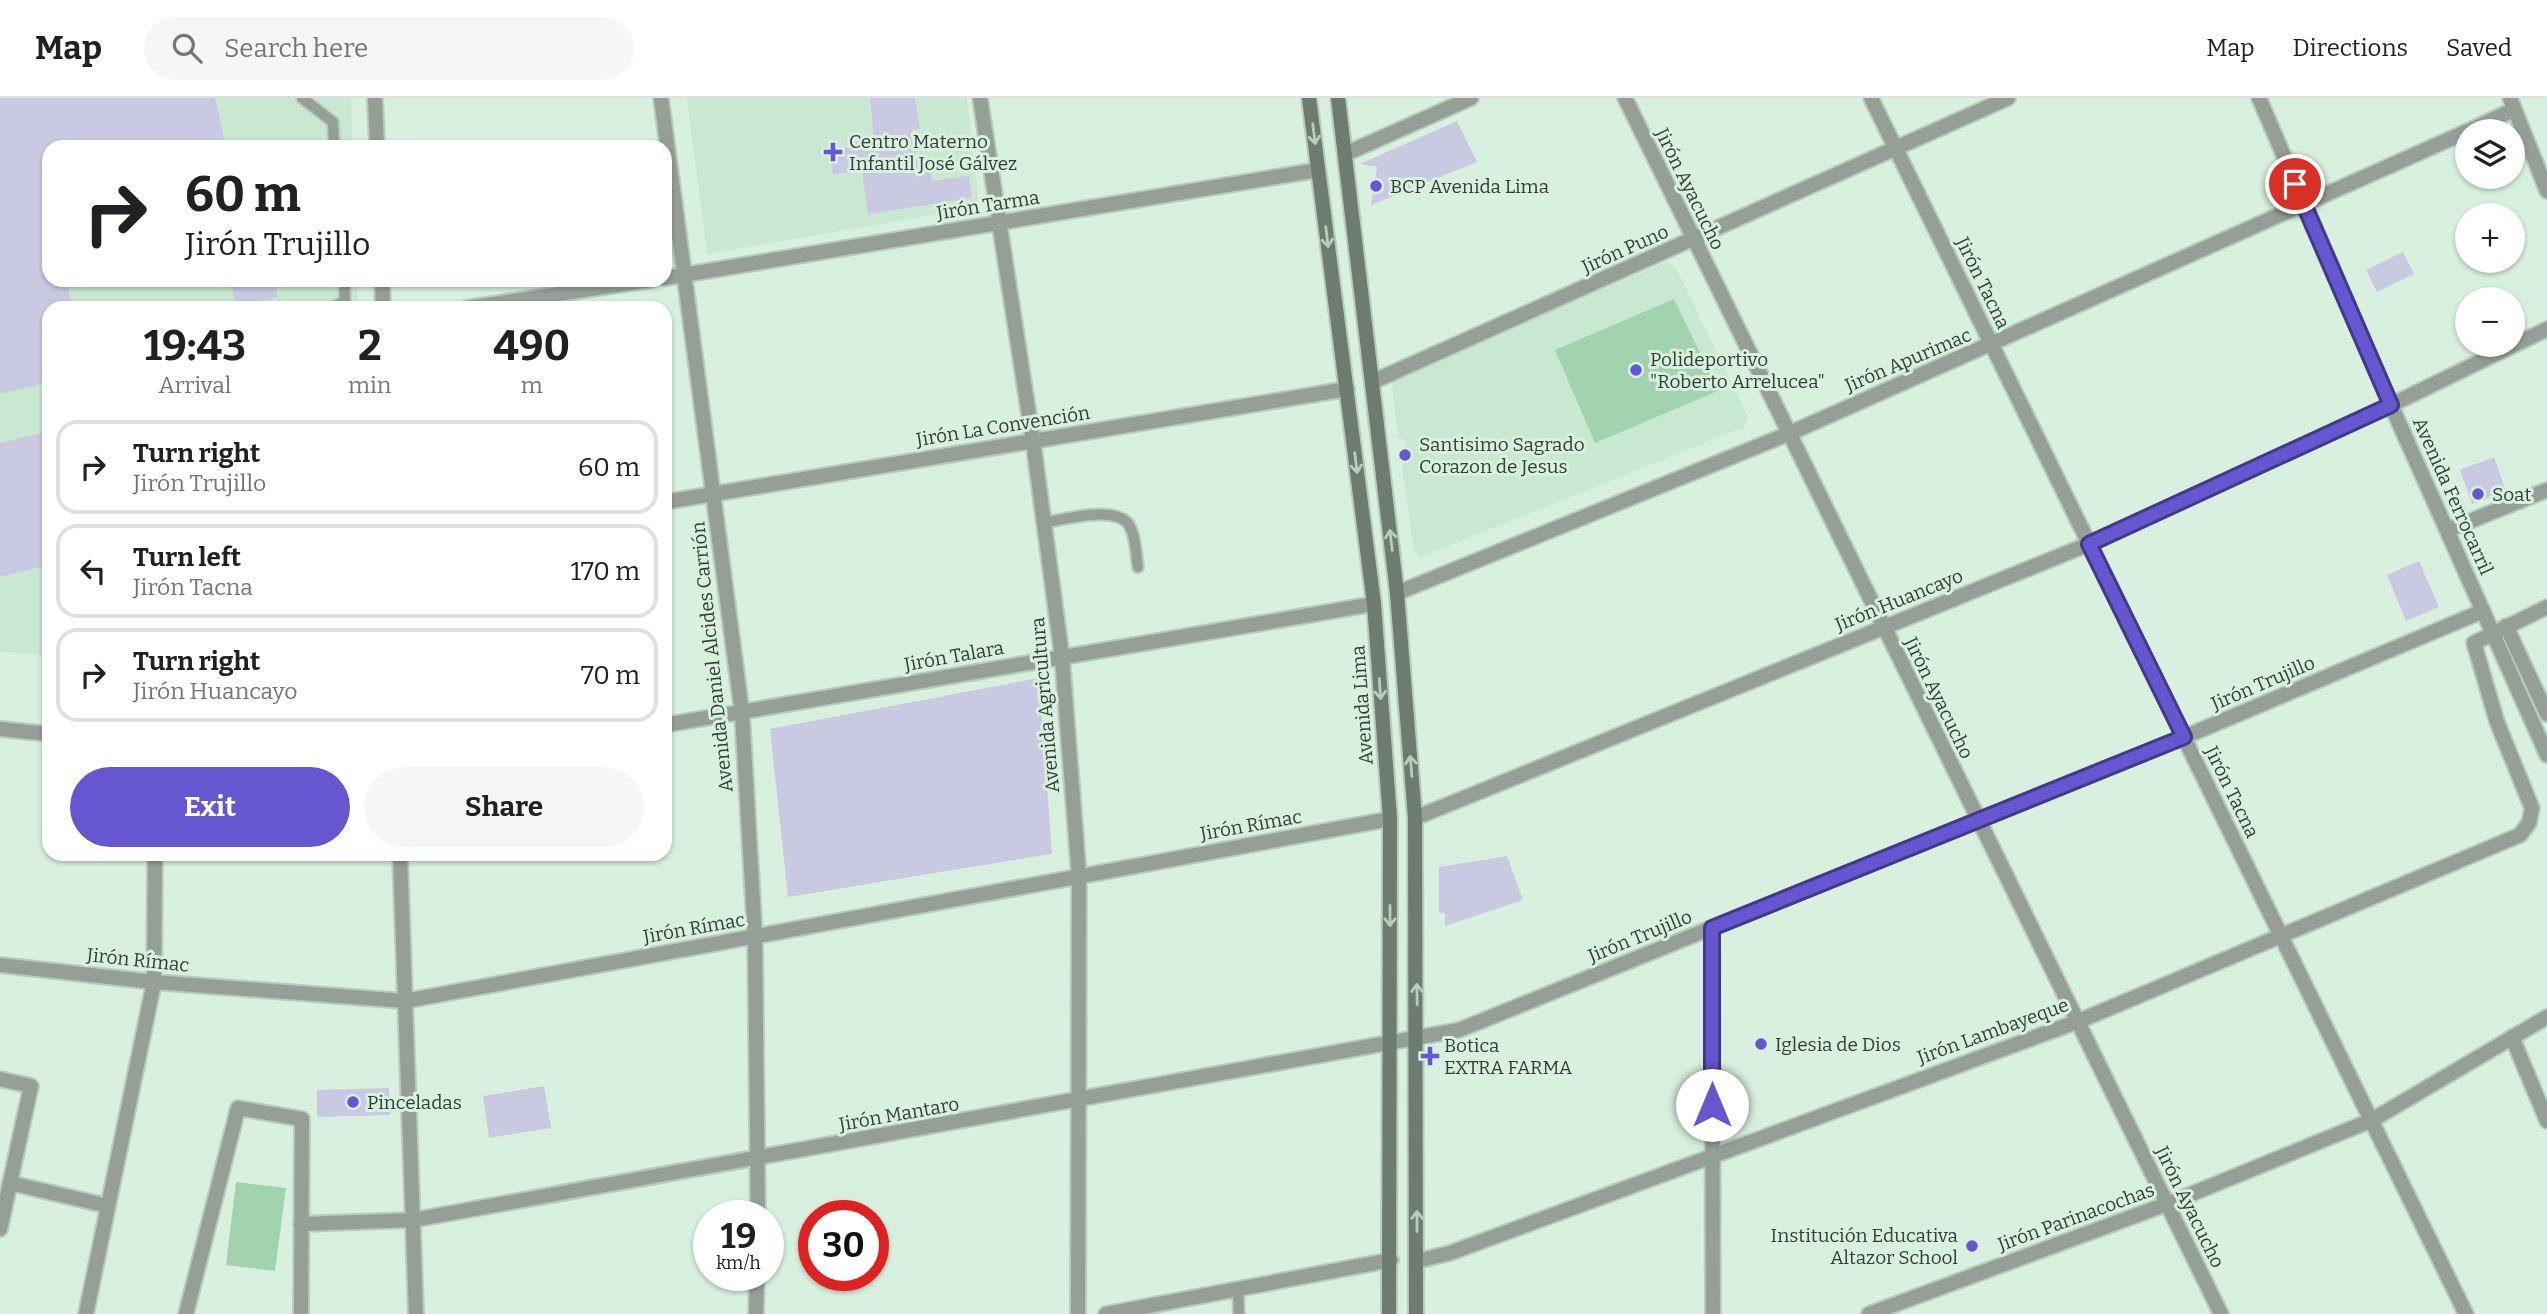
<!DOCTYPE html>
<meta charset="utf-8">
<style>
body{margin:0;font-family:Bitter,serif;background:#f6f6f6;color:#202124;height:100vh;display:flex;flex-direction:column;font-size:26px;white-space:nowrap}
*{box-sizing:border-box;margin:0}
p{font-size:23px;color:#757577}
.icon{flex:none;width:38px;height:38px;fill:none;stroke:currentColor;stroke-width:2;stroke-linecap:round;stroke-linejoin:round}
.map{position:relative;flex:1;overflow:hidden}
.details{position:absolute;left:42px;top:203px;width:630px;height:560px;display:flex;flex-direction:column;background:#fff;border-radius:21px;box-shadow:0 2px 5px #0004}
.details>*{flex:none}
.guide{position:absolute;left:42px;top:42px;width:630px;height:147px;border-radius:21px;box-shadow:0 2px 5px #0004;background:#fff;color:#202124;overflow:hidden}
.tools{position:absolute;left:2455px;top:21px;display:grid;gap:14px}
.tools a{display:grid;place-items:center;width:70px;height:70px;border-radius:50%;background:#fff;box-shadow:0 2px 5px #0004;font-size:35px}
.speed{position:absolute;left:693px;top:1102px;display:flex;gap:14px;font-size:35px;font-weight:700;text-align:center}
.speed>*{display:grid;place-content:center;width:91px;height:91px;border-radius:50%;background:#fff;box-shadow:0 2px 5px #0004;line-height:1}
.speed small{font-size:18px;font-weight:400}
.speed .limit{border:10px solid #d22;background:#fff;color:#111}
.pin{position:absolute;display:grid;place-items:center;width:60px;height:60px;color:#fff;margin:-30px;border:4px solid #fff;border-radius:50%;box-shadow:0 2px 7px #0007}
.me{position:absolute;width:77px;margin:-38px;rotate:0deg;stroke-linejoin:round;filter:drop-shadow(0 0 5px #0008)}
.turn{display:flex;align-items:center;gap:24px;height:147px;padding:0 28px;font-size:32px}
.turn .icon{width:91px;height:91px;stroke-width:2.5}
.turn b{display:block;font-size:49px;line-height:60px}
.eta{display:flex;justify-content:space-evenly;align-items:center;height:119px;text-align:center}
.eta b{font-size:42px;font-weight:700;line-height:49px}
.action{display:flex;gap:14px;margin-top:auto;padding:14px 28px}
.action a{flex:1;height:80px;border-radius:42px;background:#6657d0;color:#fff;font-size:28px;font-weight:700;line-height:80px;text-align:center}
.action a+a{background:#f6f6f6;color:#202124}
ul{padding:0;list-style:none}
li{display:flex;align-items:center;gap:21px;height:94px;margin:0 14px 10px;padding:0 14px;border:4px solid #e0e0e0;border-radius:21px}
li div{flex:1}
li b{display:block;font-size:26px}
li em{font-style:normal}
header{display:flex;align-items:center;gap:42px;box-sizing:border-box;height:98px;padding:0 35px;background:#fff;border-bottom:2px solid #e0e0e0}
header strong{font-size:33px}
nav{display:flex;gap:38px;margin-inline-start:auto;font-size:24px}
.search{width:490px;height:63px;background:#f6f6f6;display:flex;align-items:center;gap:18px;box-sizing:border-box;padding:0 24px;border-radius:38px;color:#757577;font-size:26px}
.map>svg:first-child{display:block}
</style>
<header>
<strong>Map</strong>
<div class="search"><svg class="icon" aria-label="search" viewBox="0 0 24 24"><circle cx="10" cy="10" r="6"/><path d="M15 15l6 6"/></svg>Search here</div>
<nav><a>Map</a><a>Directions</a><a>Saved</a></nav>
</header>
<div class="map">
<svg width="2547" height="1216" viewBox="0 0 2547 1216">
<rect width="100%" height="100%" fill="#d8f0de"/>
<!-- built -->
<g fill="#c9e8d1">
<path d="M 0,0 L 351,0 L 353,49 L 49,49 L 49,182 L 357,182 L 358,210 L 49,210 L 49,558 L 0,553 Z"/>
<path d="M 687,0 L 967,0 L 979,109 L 707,156 Z"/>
<path d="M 1667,164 L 1676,170 L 1748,319 L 1744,329 L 1421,459 L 1414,453 L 1402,369 L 1408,361 L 1406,343 L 1398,339 L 1392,286 L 1394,279 Z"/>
</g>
<!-- green -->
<g fill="#a1d3af">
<path d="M 1674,201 L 1718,293 L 1595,345 L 1555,252 Z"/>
<path d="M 236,1084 L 286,1090 L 275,1173 L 226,1167 Z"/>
</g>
<!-- building -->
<g fill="#c9cae2">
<path d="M 0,0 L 215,0 L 226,49 L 49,49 L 49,182 L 66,182 L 73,210 L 49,210 L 49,284 L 0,296 Z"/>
<path d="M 870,0 L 915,0 L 920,31 L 912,32 L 917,66 L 929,65 L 932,83 L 969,78 L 972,100 L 868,116 L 862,73 L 833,76 L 830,51 L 851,49 L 851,44 L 874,41 Z"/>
<path d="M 1457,23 L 1477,64 L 1371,107 L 1377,69 L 1360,66 Z"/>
<path d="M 2403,154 L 2414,176 L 2377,194 L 2366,172 Z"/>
<path d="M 230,182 L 274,182 L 278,199 L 260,203 L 262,210 L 237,210 Z"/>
<path d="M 49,333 L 49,467 L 0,479 L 0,345 Z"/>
<path d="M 2494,359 L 2506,393 L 2472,406 L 2460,372 Z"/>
<path d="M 2419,463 L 2439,509 L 2406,523 L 2387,477 Z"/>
<path d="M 1039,580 L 1052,756 L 788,799 L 770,631 Z"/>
<path d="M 1507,758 L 1523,802 L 1445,828 L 1445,815 L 1439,815 L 1439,769 Z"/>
<path d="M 544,988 L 551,1030 L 489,1040 L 483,998 Z"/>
<path d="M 389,990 L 390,1017 L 317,1019 L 317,992 Z"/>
</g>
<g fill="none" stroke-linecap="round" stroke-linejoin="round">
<!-- service casing -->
<g stroke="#b7ccbd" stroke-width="14">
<g id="service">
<path d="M 302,0 L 333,24 L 334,49"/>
<path d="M 331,210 L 345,203 L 344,182"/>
<path d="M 1044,425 C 1065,421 1122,405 1131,431 C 1136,442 1136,457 1138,469"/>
<path d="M 1238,1192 L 1239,1216"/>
</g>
</g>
<!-- minor casing -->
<g stroke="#b7ccbd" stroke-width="18">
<g id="minor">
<path d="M 375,0 L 377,49"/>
<path d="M 661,0 L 742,615 L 755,839 L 758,1118"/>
<path d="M 980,0 L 1033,343 L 1062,559 L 1079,778 L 1078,1216"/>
<path d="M 1625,0 L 2221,1216"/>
<path d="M 1871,0 L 2466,1216"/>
<path d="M 2510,0 L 2547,93"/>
<path d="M 2468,33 L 2513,12"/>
<path d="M 1345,56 L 1471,0"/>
<path d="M 665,180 L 1318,72"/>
<path d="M 382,182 L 383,210"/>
<path d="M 467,210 L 650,182"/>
<path d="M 1372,284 L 2008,0"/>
<path d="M 665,404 L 1347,291"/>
<path d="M 2448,432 L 2547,392"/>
<path d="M 1397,495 L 1788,336 L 2468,33"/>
<path d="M 2506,528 L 2547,616"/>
<path d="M 665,627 L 1374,506"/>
<path d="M 0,631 L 49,636"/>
<path d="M 1415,720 L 2089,446 L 2391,307 L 2547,231"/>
<path d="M 400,756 L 416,1216"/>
<path d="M 1712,830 L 1713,1216"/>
<path d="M 0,867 L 154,884 L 405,903 L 1390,721"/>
<path d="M 2512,939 L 2547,1023"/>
<path d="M 0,981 L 31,988 L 0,1131"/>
<path d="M 10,1085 L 108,1108"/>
<path d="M 301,1126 L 413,1122 L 1459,932 L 2184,639 L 2483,513"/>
<path d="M 1417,1163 L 1450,1155 L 2079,923 L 2520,737 L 2529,725 L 2532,710 L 2497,624 L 2474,545 L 2547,509"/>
<path d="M 86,1216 L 154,884 L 155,756"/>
<path d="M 186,1216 L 238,1010 L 302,1021 L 301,1216"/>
<path d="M 756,1216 L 757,1178"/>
<path d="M 1106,1216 L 1391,1162"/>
<path d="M 1869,1216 L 2167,1106 L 2372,1022 L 2547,919"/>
</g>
</g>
<!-- tertiary casing -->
<g stroke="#b7ccbd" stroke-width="18">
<path id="tertiary" d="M 2259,0 L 2391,307 L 2547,657"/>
</g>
<!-- secondary casing -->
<g stroke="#b7ccbd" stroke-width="18">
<g id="secondary">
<path d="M 1309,0 L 1374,506 L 1390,721 L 1389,1216"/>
<path d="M 1338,0 L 1397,495 L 1415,720 L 1416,1216"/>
</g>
</g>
<!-- service -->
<use href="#service" stroke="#959f97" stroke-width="10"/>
<!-- minor -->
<use href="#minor" stroke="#959f97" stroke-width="14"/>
<!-- tertiary -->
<use href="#tertiary" stroke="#959f97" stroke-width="14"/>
<!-- secondary -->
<use href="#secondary" stroke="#6d7b70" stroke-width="14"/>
</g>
<!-- one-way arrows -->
<defs><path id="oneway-shaft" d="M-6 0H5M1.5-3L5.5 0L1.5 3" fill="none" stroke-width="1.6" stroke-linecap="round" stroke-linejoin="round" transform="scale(1.75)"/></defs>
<g stroke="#b8cdbd">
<use href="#oneway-shaft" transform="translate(1314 36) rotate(83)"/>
<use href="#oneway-shaft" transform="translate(1327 139) rotate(83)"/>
<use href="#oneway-shaft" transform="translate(1356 365) rotate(83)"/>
<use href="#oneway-shaft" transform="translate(1391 442) rotate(-97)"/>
<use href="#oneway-shaft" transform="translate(1380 591) rotate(86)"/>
<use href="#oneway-shaft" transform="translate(1411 668) rotate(-95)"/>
<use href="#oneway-shaft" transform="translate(1390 818) rotate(90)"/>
<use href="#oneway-shaft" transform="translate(1417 896) rotate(-91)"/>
<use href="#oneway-shaft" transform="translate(1417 1123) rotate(-90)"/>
</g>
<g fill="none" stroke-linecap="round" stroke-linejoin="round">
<!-- route casing -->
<g stroke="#423987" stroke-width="18">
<path id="route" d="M 1712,1007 L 1712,830 L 2184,639 L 2089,446 L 2391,307 L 2295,86"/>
</g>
<!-- route -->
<use href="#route" stroke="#6657d0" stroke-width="12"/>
</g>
<!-- markers -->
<g fill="#6657d0" stroke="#d8f0de" stroke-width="2.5">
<path d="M829.5 43.5h7v7h7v7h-7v7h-7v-7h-7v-7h7z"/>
<circle cx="1376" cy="88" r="7"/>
<circle cx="1636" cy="272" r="7"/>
<circle cx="1405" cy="357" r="7"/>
<circle cx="2478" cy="396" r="7"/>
<circle cx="1761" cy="946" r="7"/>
<path d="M1426.5 947.5h7v7h7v7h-7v7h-7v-7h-7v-7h7z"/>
<circle cx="353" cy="1004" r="7"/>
<circle cx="1972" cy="1148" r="7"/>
</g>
<g text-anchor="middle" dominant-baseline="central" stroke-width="6" stroke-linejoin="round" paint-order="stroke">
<!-- poi labels -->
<g font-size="19" fill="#343e37" stroke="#d8f0de" text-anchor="start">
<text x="849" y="43">Centro Materno<tspan x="849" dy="22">Infantil José Gálvez</tspan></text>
<text x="1390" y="88">BCP Avenida Lima</text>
<text x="1650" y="261">Polideportivo<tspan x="1650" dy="22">"Roberto Arrelucea"</tspan></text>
<text x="1419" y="346">Santisimo Sagrado<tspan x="1419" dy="22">Corazon de Jesus</tspan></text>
<text x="2492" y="396">Soat</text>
<text x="1775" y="946">Iglesia de Dios</text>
<text x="1444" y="947">Botica<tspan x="1444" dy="22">EXTRA FARMA</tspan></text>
<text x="367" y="1004">Pinceladas</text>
<text x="1958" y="1137" text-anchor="end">Institución Educativa<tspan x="1958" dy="22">Altazor School</tspan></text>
</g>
<!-- street labels -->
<g font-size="19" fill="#343e37" stroke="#d8f0de">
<text transform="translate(1690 91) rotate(64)">Jirón Ayacucho</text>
<text transform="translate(988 107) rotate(-9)">Jirón Tarma</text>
<text transform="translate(1625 151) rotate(-24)">Jirón Puno</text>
<text transform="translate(1983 185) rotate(64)">Jirón Tacna</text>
<text transform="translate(1908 262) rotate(-23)">Jirón Apurimac</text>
<text transform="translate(1003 328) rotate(-9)">Jirón La Convención</text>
<text transform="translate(2453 398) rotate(66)">Avenida Ferrocarril</text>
<text transform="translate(1899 502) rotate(-22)">Jirón Huancayo</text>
<text transform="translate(954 558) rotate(-10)">Jirón Talara</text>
<text transform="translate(712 559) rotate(-96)">Avenida Daniel Alcides Carrión</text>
<text transform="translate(2263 585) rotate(-23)">Jirón Trujillo</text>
<text transform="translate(1939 600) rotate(64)">Jirón Ayacucho</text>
<text transform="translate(1045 607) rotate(-95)">Avenida Agricultura</text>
<text transform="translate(1362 607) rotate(-94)">Avenida Lima</text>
<text transform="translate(2232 694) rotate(64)">Jirón Tacna</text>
<text transform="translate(1251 727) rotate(-10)">Jirón Rímac</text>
<text transform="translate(694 830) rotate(-10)">Jirón Rímac</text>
<text transform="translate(1640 838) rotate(-22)">Jirón Trujillo</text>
<text transform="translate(138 862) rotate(6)">Jirón Rímac</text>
<text transform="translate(1993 933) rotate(-20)">Jirón Lambayeque</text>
<text transform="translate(899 1016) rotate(-10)">Jirón Mantaro</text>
<text transform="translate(2190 1109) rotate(64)">Jirón Ayacucho</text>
<text transform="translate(2076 1119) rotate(-20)">Jirón Parinacochas</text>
</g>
</g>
</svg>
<div class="tools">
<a><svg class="icon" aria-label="layers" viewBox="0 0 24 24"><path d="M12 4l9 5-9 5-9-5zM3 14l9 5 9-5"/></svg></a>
<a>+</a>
<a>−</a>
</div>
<div class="speed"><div>19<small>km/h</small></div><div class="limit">30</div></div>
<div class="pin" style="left:2295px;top:86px;background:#d93025"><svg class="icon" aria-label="arrive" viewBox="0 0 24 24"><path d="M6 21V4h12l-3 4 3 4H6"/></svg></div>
<svg class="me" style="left:1712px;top:1007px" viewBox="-20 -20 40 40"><circle r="19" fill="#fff"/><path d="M0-13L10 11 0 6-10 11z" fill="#6657d0"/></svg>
<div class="guide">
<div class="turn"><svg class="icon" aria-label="right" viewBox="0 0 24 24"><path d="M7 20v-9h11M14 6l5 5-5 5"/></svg><div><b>60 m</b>Jirón Trujillo</div></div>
</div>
<section class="details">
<div class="eta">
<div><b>19:43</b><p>Arrival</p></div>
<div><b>2</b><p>min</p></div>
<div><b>490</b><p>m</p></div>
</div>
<ul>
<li><svg class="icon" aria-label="right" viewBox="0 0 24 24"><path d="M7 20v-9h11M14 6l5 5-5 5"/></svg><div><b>Turn right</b><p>Jirón Trujillo</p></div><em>60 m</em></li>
<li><svg class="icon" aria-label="left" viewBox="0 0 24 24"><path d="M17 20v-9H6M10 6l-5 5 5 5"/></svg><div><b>Turn left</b><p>Jirón Tacna</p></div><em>170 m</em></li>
<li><svg class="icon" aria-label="right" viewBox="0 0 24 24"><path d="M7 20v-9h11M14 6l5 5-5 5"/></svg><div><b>Turn right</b><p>Jirón Huancayo</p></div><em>70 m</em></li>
</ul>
<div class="action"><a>Exit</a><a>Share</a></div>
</section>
</div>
